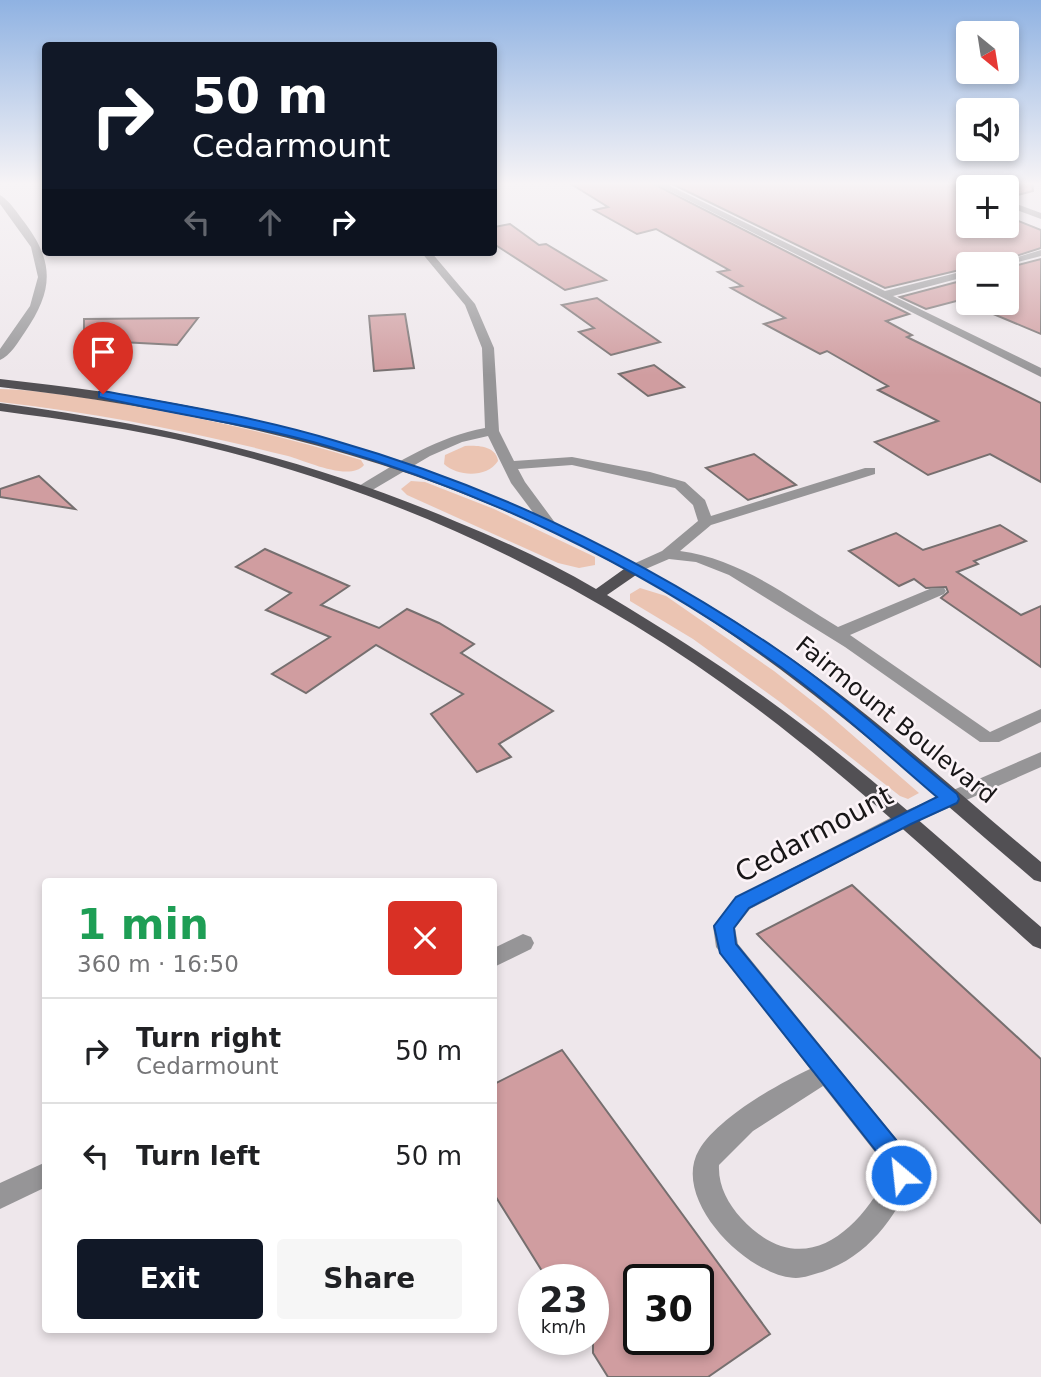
<!DOCTYPE html>
<meta charset="utf-8">
<style>
body{margin:0;font-family:"DejaVu Sans",sans-serif;background:#f6f6f6;color:#202124;height:100vh;display:flex;flex-direction:column;font-size:26px;white-space:nowrap}
*{box-sizing:border-box;margin:0}
p{font-size:23px;color:#757577}
.icon{flex:none;width:38px;height:38px;fill:none;stroke:currentColor;stroke-width:2;stroke-linecap:round;stroke-linejoin:round}
.map{position:relative;flex:1;overflow:hidden}
.drawer{position:absolute;left:42px;top:878px;width:455px;height:455px;display:flex;flex-direction:column;background:#fff;border-radius:7px;box-shadow:0 4px 10px #0003}
.drawer>*{flex:none}
.hud{position:absolute;left:42px;top:42px;width:455px;height:214px;border-radius:7px;box-shadow:0 4px 10px #0003;background:#111827;color:#fff;overflow:hidden}
.needle{width:46px;rotate:150deg}
.fabs{position:absolute;left:956px;top:21px;display:grid;gap:14px}
.fabs a{display:grid;place-items:center;width:63px;height:63px;border-radius:7px;background:#fff;box-shadow:0 4px 10px #0003;font-size:35px}
.speed{position:absolute;left:518px;top:1264px;display:flex;gap:14px;font-size:35px;font-weight:700;text-align:center}
.speed>*{display:grid;place-content:center;width:91px;height:91px;border-radius:50%;background:#fff;box-shadow:0 4px 10px #0003;line-height:1}
.speed small{font-size:18px;font-weight:400}
.speed .limit{border:4px solid #111;border-radius:10px;background:#fff;color:#111}
.pin{position:absolute;display:grid;place-items:center;width:60px;height:60px;color:#fff;margin:-72px -30px;border-radius:50% 50% 50% 0;rotate:-45deg;box-shadow:0 0 7px #0007}
.pin .icon{rotate:45deg}
.me{position:absolute;width:77px;margin:-38px;rotate:332deg;stroke-linejoin:round;filter:drop-shadow(0 0 5px #0008)}
.turn{display:flex;align-items:center;gap:24px;height:147px;padding:0 35px;font-size:32px}
.turn .icon{width:91px;height:91px;stroke-width:2.5}
.turn b{display:block;font-size:49px;line-height:60px}
.lanes{display:flex;align-items:center;height:66px;padding:0 35px;background:#0003;justify-content:center;gap:35px;direction:ltr}
.lanes .off{opacity:.35}
.round{display:grid;place-items:center;flex:none;width:74px;height:74px;border-radius:7px;background:#f6f6f6}
.overview{display:flex;align-items:center;justify-content:space-between;height:119px;padding:0 35px}
h1{font-size:42px;font-weight:700;line-height:52px;color:#1e9e55}
.cta{display:flex;gap:14px;margin-top:auto;padding:14px 35px}
.cta a{flex:1;height:80px;border-radius:7px;background:#111827;color:#fff;font-size:28px;font-weight:700;line-height:80px;text-align:center}
.cta a+a{background:#f6f6f6;color:#202124}
ul{padding:0;list-style:none}
li{display:flex;align-items:center;gap:21px;height:105px;padding:0 35px;border-top:2px solid #e0e0e0}
li div{flex:1}
li b{display:block;font-size:26px}
li em{font-style:normal}
.map>svg:first-child{display:block}
</style>
<div class="map">
<svg width="1041" height="1377" viewBox="0 0 1041 1377">
<rect width="100%" height="100%" fill="#eee7eb"/>
<!-- green -->
<g fill="#ebc4b2">
<path d="M 0,389 C 37,390 74,396 111,402 C 196,416 279,435 361,460 L 364,465 C 350,482 306,461 288,456 C 193,432 97,413 0,402 Z"/>
<path d="M 465,446 C 478,445 496,446 498,461 C 487,478 458,477 444,464 L 445,455 Z"/>
<path d="M 411,481 L 425,482 L 494,509 L 595,557 L 595,565 L 579,568 L 558,563 L 407,495 L 401,489 Z"/>
<path d="M 640,588 L 666,596 L 774,671 L 826,712 L 919,793 L 908,799 L 900,796 L 780,702 L 693,639 L 630,601 L 630,594 Z"/>
</g>
<!-- building -->
<g fill="#d09da0" stroke="#766f6f" stroke-width="2" fill-rule="evenodd">
<path d="M 568,182 L 650,182 L 909,314 L 886,321 L 912,335 L 907,337 L 1041,403 L 1041,482 L 990,454 L 928,475 L 875,442 L 938,421 L 878,390 L 888,386 L 827,351 L 820,354 L 764,324 L 785,318 L 731,288 L 742,286 L 718,272 L 729,270 L 656,229 L 637,234 L 594,210 L 608,207 Z"/>
<path d="M 668,182 L 947,182 L 968,193 L 968,226 L 1006,226 L 1006,216 L 1041,230 L 1041,248 L 991,264 L 968,264 L 968,268 L 885,288 Z"/>
<path d="M 966,182 L 1032,182 L 1033,191 L 1006,198 L 1006,187 L 974,187 Z"/>
<path d="M 510,224 L 539,245 L 546,244 L 606,280 L 565,290 L 494,244 L 494,227 Z"/>
<path d="M 1041,259 L 1041,334 L 960,300 L 926,309 L 900,297 L 968,279 L 968,303 L 1006,303 L 1006,268 Z"/>
<path d="M 597,298 L 660,342 L 611,355 L 579,332 L 594,328 L 562,305 Z"/>
<path d="M 405,314 L 414,368 L 374,371 L 369,316 Z"/>
<path d="M 198,318 L 177,345 L 84,340 L 84,319 Z"/>
<path d="M 654,365 L 684,387 L 648,396 L 619,374 Z"/>
<path d="M 754,454 L 796,485 L 748,500 L 706,468 Z"/>
<path d="M 39,476 L 75,509 L 0,497 L 0,489 Z"/>
<path d="M 1000,525 L 1026,541 L 974,561 L 978,564 L 957,572 L 1021,615 L 1041,606 L 1041,667 L 941,598 L 948,592 L 946,587 L 926,588 L 914,579 L 899,586 L 849,551 L 896,533 L 923,550 Z"/>
<path d="M 265,549 L 349,586 L 321,605 L 379,628 L 407,609 L 439,623 L 474,644 L 461,653 L 553,711 L 499,744 L 511,757 L 477,772 L 431,714 L 463,694 L 376,645 L 306,693 L 272,674 L 330,637 L 266,610 L 291,593 L 236,567 Z"/>
<path d="M 852,885 L 1041,1059 L 1041,1223 L 757,934 Z"/>
<path d="M 562,1050 L 770,1334 L 708,1377 L 608,1377 L 593,1353 L 593,1279 L 547,1279 L 494,1194 L 494,1084 ZM 639,1279 L 698,1279 L 698,1339 L 639,1339 Z"/>
</g>
<g fill="none" stroke-linecap="round" stroke-linejoin="round">
<!-- minor -->
<g fill="#969597" fill-rule="evenodd">
<path d="M 652,182 L 662,182 L 885,291 L 968,270 L 968,276 L 893,296 L 1041,368 L 1041,377 Z"/>
<path d="M 949,182 L 960,182 L 972,187 L 968,187 L 968,191 Z"/>
<path d="M 0,195 C 10,201 18,214 25,223 C 55,263 53,291 25,332 C 19,341 10,356 0,360 L 0,349 L 30,306 L 38,277 L 31,247 L 0,204 Z"/>
<path d="M 1006,200 L 1041,213 L 1041,219 L 1006,206 Z"/>
<path d="M 1041,250 L 1041,256 L 1006,265 L 994,264 Z"/>
<path d="M 421,252 L 431,252 L 475,304 L 494,348 L 499,431 L 514,461 L 572,457 L 650,472 L 685,482 L 705,500 L 711,516 L 865,468 L 875,468 L 875,474 L 711,525 L 680,551 C 738,558 789,597 838,627 L 932,588 L 944,588 L 946,591 L 944,594 L 850,635 L 990,732 L 1041,709 L 1041,722 L 999,742 L 980,742 L 845,647 L 729,575 L 696,562 L 669,559 L 641,571 L 631,571 L 628,568 L 631,565 L 662,551 L 698,521 L 693,505 L 675,488 L 572,465 L 518,469 L 525,482 L 556,524 L 549,528 L 544,527 L 511,483 L 488,436 L 462,442 L 430,456 L 369,492 L 359,492 L 359,486 C 399,461 438,437 485,428 L 482,348 L 465,305 Z"/>
<path d="M 1041,752 L 1041,767 L 912,824 L 750,909 L 735,928 L 738,944 L 906,1151 L 914,1175 C 895,1219 868,1256 822,1272 C 814,1274 804,1278 796,1278 C 748,1277 670,1199 699,1150 C 718,1118 776,1085 810,1069 L 716,947 L 713,926 L 736,897 L 898,814 ZM 823,1086 L 886,1166 L 888,1174 C 856,1236 800,1282 741,1218 C 728,1203 718,1186 719,1165 L 753,1131 Z"/>
<path d="M 523,934 L 531,937 L 534,943 L 531,949 L 494,967 L 494,948 Z"/>
<path d="M 46,1162 L 46,1187 L 0,1209 L 0,1183 Z"/>
</g>
<!-- major -->
<path fill="#525054" fill-rule="evenodd" d="M 0,379 C 68,387 136,395 204,409 C 410,450 602,531 776,648 C 870,711 954,790 1041,862 L 1041,882 L 1034,880 C 906,771 783,657 636,575 L 607,595 C 660,627 713,660 763,696 C 861,766 950,848 1041,927 L 1041,949 L 1033,946 C 942,864 851,779 752,705 C 589,583 399,492 200,445 C 134,429 67,420 0,411 L 0,403 C 163,425 305,457 457,522 C 504,541 552,563 596,589 L 624,569 C 427,460 222,413 0,387 Z"/>
</g>
<!-- sky -->
<linearGradient id="sky" x2="0" y2="1"><stop stop-color="#8fb2e2"/><stop offset="0.49" stop-color="#f7f4f6"/><stop offset="1" stop-color="#f7f4f6" stop-opacity="0"/></linearGradient>
<rect width="1041" height="375" fill="url(#sky)"/>
<!-- route -->
<path fill="#1a73e8" stroke="#114b97" stroke-width="2" d="M 103,391 C 181,405 260,418 336,441 C 493,486 640,557 775,648 C 839,691 897,745 957,794 L 959,799 L 957,803 L 911,824 L 749,908 L 734,928 L 736,944 L 906,1152 L 912,1175 L 909,1183 L 901,1186 L 892,1183 L 887,1165 L 720,953 L 714,926 L 736,897 L 937,797 C 881,749 826,698 765,656 C 633,563 483,491 327,446 C 252,424 175,415 99,397 L 99,392 Z"/>
<g text-anchor="middle" dominant-baseline="central" stroke-width="5" stroke-linejoin="round" paint-order="stroke">
<!-- street labels -->
<g font-size="24" fill="#181617" stroke="#fcf4f8">
<text transform="translate(896 720) rotate(39)">Fairmount Boulevard</text>
</g>
<!-- near-street labels -->
<g font-size="28" fill="#181617" stroke="#fcf4f8">
<text transform="translate(814 834) rotate(-28)">Cedarmount</text>
</g>
</g>
</svg>
<div class="fabs">
<a><svg class="needle" viewBox="-14 -14 28 28"><path d="M0-13l5 13h-10z" fill="#e53935"/><path d="M0 13l5-13h-10z" fill="#757577"/></svg></a>
<a><svg class="icon" aria-label="sound" viewBox="0 0 24 24"><path d="M4 9h4l5-4v14l-5-4H4zM17 9q2 3 0 6"/></svg></a>
<a>+</a>
<a>−</a>
</div>
<div class="speed"><div>23<small>km/h</small></div><div class="limit">30</div></div>
<div class="pin" style="left:103px;top:394px;background:#d93025"><svg class="icon" aria-label="arrive" viewBox="0 0 24 24"><path d="M6 21V4h12l-3 4 3 4H6"/></svg></div>
<svg class="me" style="left:901px;top:1175px" viewBox="-20 -20 40 40"><circle r="17" fill="#1a73e8" stroke="#fff" stroke-width="3"/><path d="M0-11L8 9 0 5-8 9z" fill="#fff"/></svg>
<div class="hud">
<div class="turn"><svg class="icon" aria-label="right" viewBox="0 0 24 24"><path d="M7 20v-9h11M14 6l5 5-5 5"/></svg><div><b>50 m</b>Cedarmount</div></div>
<div class="lanes"><svg class="icon off" aria-label="left" viewBox="0 0 24 24"><path d="M17 20v-9H6M10 6l-5 5 5 5"/></svg><svg class="icon off" aria-label="ahead" viewBox="0 0 24 24"><path d="M12 20V5M6 11l6-6 6 6"/></svg><svg class="icon" aria-label="right" viewBox="0 0 24 24"><path d="M7 20v-9h11M14 6l5 5-5 5"/></svg></div>
</div>
<section class="drawer">
<div class="overview"><div><h1>1 min</h1><p>360 m · 16:50</p></div><a class="round" style="background:#d93025;color:#fff"><svg class="icon" aria-label="close" viewBox="0 0 24 24"><path d="M6 6l12 12M18 6L6 18"/></svg></a></div>
<ul>
<li><svg class="icon" aria-label="right" viewBox="0 0 24 24"><path d="M7 20v-9h11M14 6l5 5-5 5"/></svg><div><b>Turn right</b><p>Cedarmount</p></div><em>50 m</em></li>
<li><svg class="icon" aria-label="left" viewBox="0 0 24 24"><path d="M17 20v-9H6M10 6l-5 5 5 5"/></svg><div><b>Turn left</b></div><em>50 m</em></li>
</ul>
<div class="cta"><a>Exit</a><a>Share</a></div>
</section>
</div>
